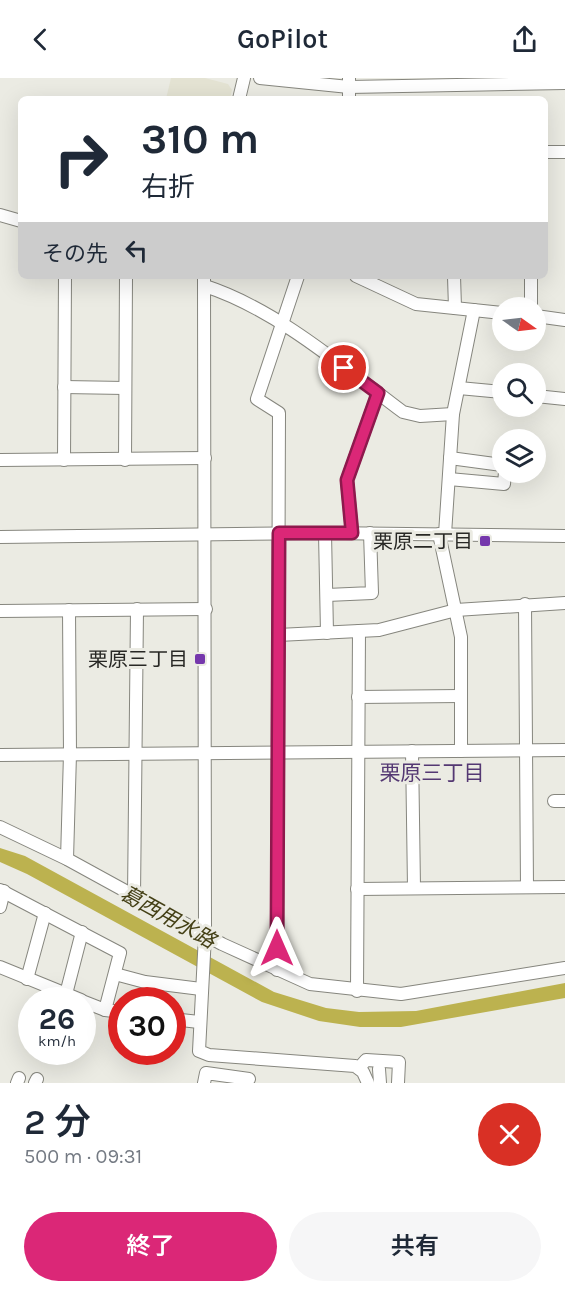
<!DOCTYPE html>
<html lang="ja">
<meta charset="utf-8">
<style>
body{margin:0;font-family:Karla,"Noto Sans JP",sans-serif;background:#f6f6f7;color:#1f2937;height:100vh;display:flex;flex-direction:column;font-size:22px;white-space:nowrap}
*{box-sizing:border-box;margin:0}
p{font-size:20px;color:#747a83}
.icon{flex:none;width:33px;height:33px;fill:none;stroke:currentColor;stroke-width:2;stroke-linecap:round;stroke-linejoin:round}
.map{position:relative;height:1005px;overflow:hidden}
.side{display:flex;flex-direction:column;background:#fff;flex:1}
.side>*{flex:none}
.top-card{position:absolute;left:18px;top:18px;width:530px;height:183px;border-radius:9px;box-shadow:0 6px 24px #0002;background:#fff;color:#1f2937;overflow:hidden}
.needle{width:39px;rotate:104deg}
.fabs{position:absolute;left:492px;top:219px;display:grid;gap:12px}
.fabs a{display:grid;place-items:center;width:54px;height:54px;border-radius:50%;background:#fff;box-shadow:0 6px 24px #0002;font-size:30px}
.speed{position:absolute;left:18px;top:909px;display:flex;gap:12px;font-size:30px;font-weight:700;text-align:center}
.speed>*{display:grid;place-content:center;width:78px;height:78px;border-radius:50%;background:#fff;box-shadow:0 6px 24px #0002;line-height:1}
.speed small{font-size:15px;font-weight:400}
.speed .limit{border:9px solid #d22;background:#fff;color:#111}
.pin{position:absolute;display:grid;place-items:center;width:51px;height:51px;color:#fff;margin:-26px;border:3px solid #fff;border-radius:50%;box-shadow:0 2px 6px #0007}
.me{position:absolute;width:66px;margin:-33px;rotate:0deg;stroke-linejoin:round;filter:drop-shadow(0 0 4px #0008)}
.turn{display:flex;align-items:center;gap:21px;height:126px;padding:0 24px;font-size:27px}
.turn .icon{width:78px;height:78px;stroke-width:2.5}
.turn b{display:block;font-size:42px;line-height:51px}
.then{display:flex;align-items:center;height:57px;padding:0 24px;background:#0003;gap:12px;font-size:22px}
.round{display:grid;place-items:center;flex:none;width:63px;height:63px;border-radius:32px;background:#f6f6f7}
.headline{display:flex;align-items:center;justify-content:space-between;height:102px;padding:0 24px}
h1{font-size:36px;font-weight:600;line-height:45px}
.cta{display:flex;gap:12px;margin-top:auto;padding:12px 24px}
.cta a{flex:1;height:69px;border-radius:36px;background:#db2777;color:#fff;font-size:24px;font-weight:600;line-height:69px;text-align:center}
.cta a+a{background:#f6f6f7;color:#1f2937}
header{display:flex;justify-content:space-between;align-items:center;height:78px;padding:0 24px;background:#fff;font-size:27px;font-weight:600}
.map>svg:first-child{display:block}
</style>
<header><svg class="icon" aria-label="back" viewBox="0 0 24 24"><path d="M15 5l-7 7 7 7"/></svg>GoPilot<svg class="icon" aria-label="share" viewBox="0 0 24 24"><path d="M12 15V3M7 8l5-5 5 5M5 13v7h14v-7"/></svg></header>
<div class="map">
<svg width="565" height="1005" viewBox="0 0 565 1005">
<rect width="100%" height="100%" fill="#ebebe3"/>
<!-- built -->
<path fill="#e4e3d3" d="M 171,0 L 205,0 L 228,6 L 232,12 L 230,21 L 166,21 Z"/>
<!-- water -->
<path fill="#bcb24f" d="M 0,770 L 25,778 L 274,914 L 326,930 L 359,934 L 416,933 L 565,905 L 565,920 L 401,949 L 360,949 L 319,943 L 262,924 L 27,796 L 0,784 Z"/>
<g fill="none" stroke-linecap="round" stroke-linejoin="round">
<!-- minor casing -->
<g stroke="#86867e" stroke-width="14">
<g id="minor">
<path d="M 260,0 L 349,9 L 565,5"/>
<path d="M 349,0 L 349,21"/>
<path d="M 239,21 L 244,0"/>
<path d="M 544,74 L 565,74"/>
<path d="M 0,137 L 21,143"/>
<path d="M 204,198 L 205,857 L 199,973 L 209,977 L 355,988 L 363,994 L 368,1005"/>
<path d="M 356,198 L 416,226 L 502,235"/>
<path d="M 454,198 L 455,230"/>
<path d="M 531,198 L 531,230"/>
<path d="M 205,208 C 276,231 343,289 403,334 L 420,338 L 453,336"/>
<path d="M 536,238 L 565,242"/>
<path d="M 64,309 L 125,310"/>
<path d="M 459,310 L 502,314"/>
<path d="M 536,318 L 565,321"/>
<path d="M 450,380 L 502,387"/>
<path d="M 0,382 L 205,380"/>
<path d="M 64,382 L 65,198"/>
<path d="M 125,382 L 126,198"/>
<path d="M 449,401 L 504,406 L 505,394"/>
<path d="M 325,455 L 327,555"/>
<path d="M 352,455 L 347,402 L 378,315"/>
<path d="M 439,456 L 461,559 L 461,673"/>
<path d="M 445,456 L 453,336 L 474,232"/>
<path d="M 0,459 L 325,455 L 565,458"/>
<path d="M 327,517 L 372,515 L 370,455"/>
<path d="M 525,526 L 527,809"/>
<path d="M 0,533 L 206,531"/>
<path d="M 278,557 L 379,552 L 456,532 L 565,525"/>
<path d="M 358,619 L 460,618"/>
<path d="M 412,673 L 414,809"/>
<path d="M 0,677 L 565,672"/>
<path d="M 554,723 L 565,723"/>
<path d="M 0,749 L 67,781 L 222,866 L 310,906 L 401,916 L 565,890"/>
<path d="M 67,781 L 70,676 L 69,532"/>
<path d="M 357,811 L 565,809"/>
<path d="M 0,812 L 120,875 L 105,932"/>
<path d="M 134,819 L 137,531"/>
<path d="M 0,829 L 4,813"/>
<path d="M 0,889 L 81,922"/>
<path d="M 277,892 L 279,335 L 257,321 L 298,198"/>
<path d="M 115,896 L 145,904 L 201,911"/>
<path d="M 27,901 L 45,835"/>
<path d="M 357,913 L 359,553"/>
<path d="M 66,916 L 82,854"/>
<path d="M 82,923 L 105,932 L 122,934"/>
<path d="M 172,941 L 199,944"/>
<path d="M 359,990 L 366,982 L 399,984 L 398,1005"/>
<path d="M 379,991 L 380,1005"/>
<path d="M 17,1005 L 19,1000"/>
<path d="M 35,1005 L 37,1001"/>
<path d="M 204,1005 L 206,995 L 249,1001"/>
</g>
</g>
<!-- minor -->
<use href="#minor" stroke="#fff" stroke-width="12"/>
</g>
<g fill="none" stroke-linecap="round" stroke-linejoin="round">
<!-- route casing -->
<g stroke="#8e194d" stroke-width="15">
<path id="route" d="M 277,870 L 279,455 L 352,455 L 347,402 L 378,315 L 344,290"/>
</g>
<!-- route -->
<use href="#route" stroke="#db2777" stroke-width="10"/>
</g>
<!-- markers -->
<g fill="#7537ac" stroke="#ebebe3" stroke-width="2">
<rect x="479" y="457" width="12" height="12" rx="3"/>
<rect x="194" y="575" width="12" height="12" rx="3"/>
</g>
<g text-anchor="middle" dominant-baseline="central" stroke-width="6" stroke-linejoin="round" paint-order="stroke">
<!-- poi labels -->
<g font-size="20" fill="#282825" stroke="#ebebe3" text-anchor="end">
<text x="473" y="463">栗原二丁目</text>
<text x="188" y="581">栗原三丁目</text>
</g>
<!-- neighbourhood labels -->
<g font-size="21" fill="#543873" stroke="#ebebe3">
<text x="432" y="695">栗原三丁目</text>
</g>
<!-- water labels -->
<g font-size="21" font-style="italic" fill="#433f15" stroke="#ebebe3">
<text transform="translate(168 839) rotate(29)">葛西用水路</text>
</g>
</g>
</svg>
<div class="fabs">
<a><svg class="needle" viewBox="-14 -14 28 28"><path d="M0-13l5 13h-10z" fill="#e53935"/><path d="M0 13l5-13h-10z" fill="#747a83"/></svg></a>
<a><svg class="icon" aria-label="search" viewBox="0 0 24 24"><circle cx="10" cy="10" r="6"/><path d="M15 15l6 6"/></svg></a>
<a><svg class="icon" aria-label="layers" viewBox="0 0 24 24"><path d="M12 4l9 5-9 5-9-5zM3 14l9 5 9-5"/></svg></a>
</div>
<div class="speed"><div>26<small>km/h</small></div><div class="limit">30</div></div>
<div class="pin" style="left:344px;top:290px;background:#d93025"><svg class="icon" aria-label="arrive" viewBox="0 0 24 24"><path d="M6 21V4h12l-3 4 3 4H6"/></svg></div>
<svg class="me" style="left:277px;top:870px" viewBox="-20 -20 40 40"><path d="M0-17L14 15 0 8-14 15z" fill="#db2777" stroke="#fff" stroke-width="4"/></svg>
<div class="top-card">
<div class="turn"><svg class="icon" aria-label="right" viewBox="0 0 24 24"><path d="M7 20v-9h11M14 6l5 5-5 5"/></svg><div><b>310 m</b>右折</div></div>
<div class="then">その先<svg class="icon" aria-label="left" viewBox="0 0 24 24"><path d="M17 20v-9H6M10 6l-5 5 5 5"/></svg></div>
</div>
</div>
<section class="side">
<div class="headline"><div><h1>2 分</h1><p>500 m · 09:31</p></div><a class="round" style="background:#d93025;color:#fff"><svg class="icon" aria-label="close" viewBox="0 0 24 24"><path d="M6 6l12 12M18 6L6 18"/></svg></a></div>
<div class="cta"><a>終了</a><a>共有</a></div>
</section>
